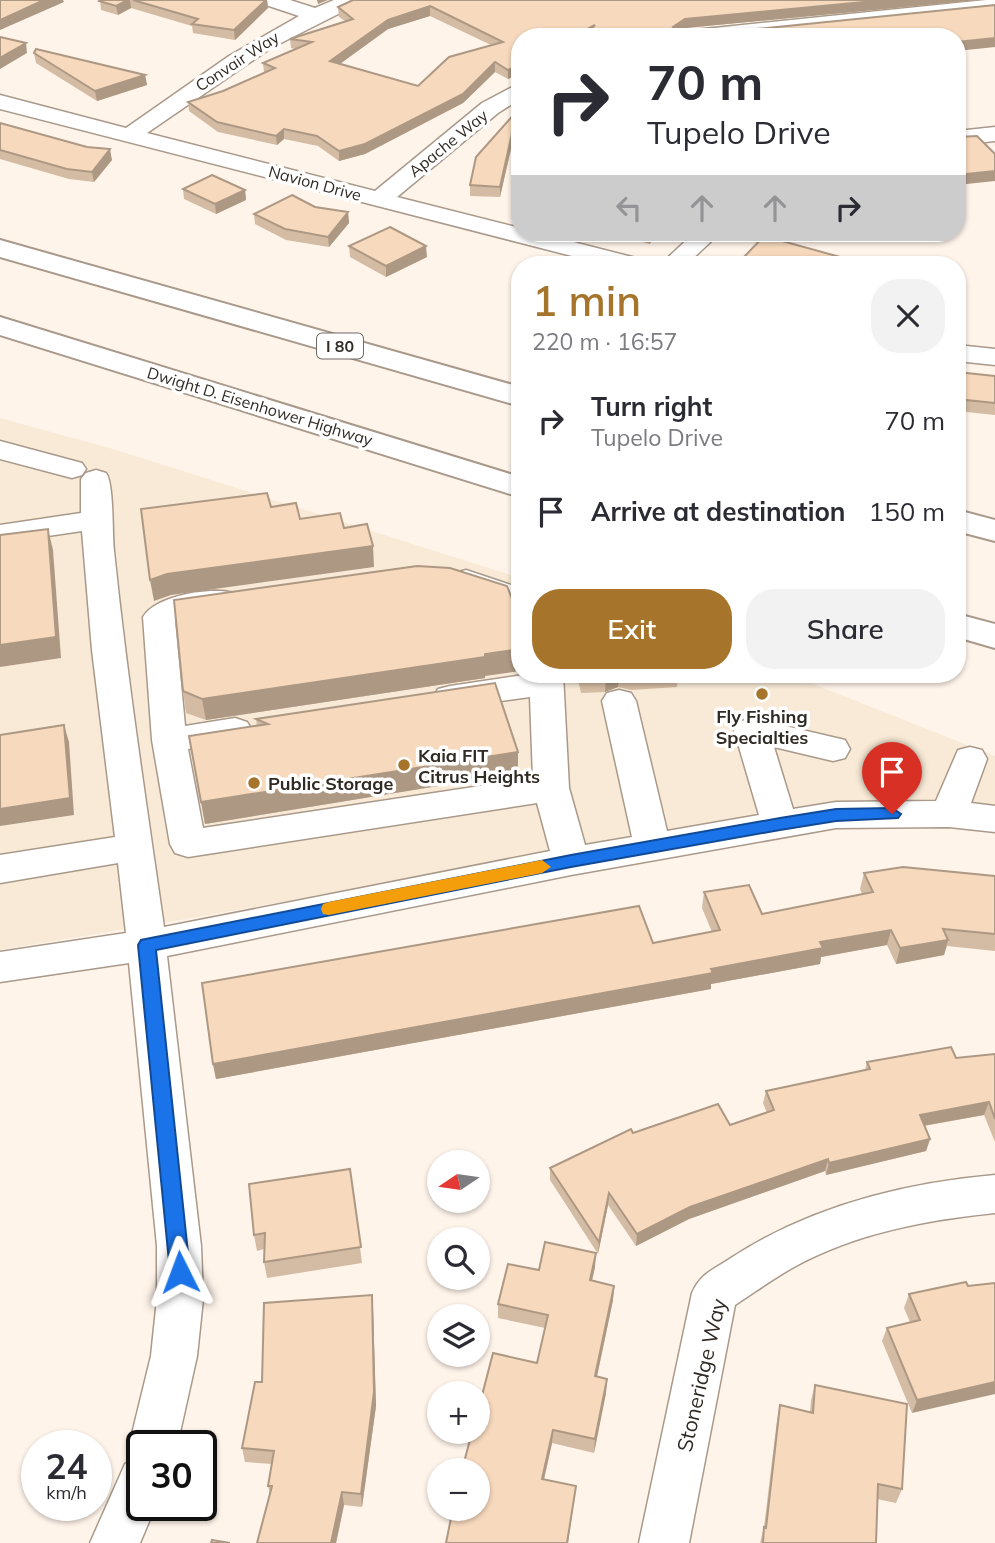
<!DOCTYPE html>
<meta charset="utf-8">
<style>
body{margin:0;font-family:Mulish,sans-serif;background:#f2f2f3;color:#2b2b33;height:100vh;display:flex;flex-direction:column;font-size:26px;white-space:nowrap}
*{box-sizing:border-box;margin:0}
p{font-size:23px;color:#7c7c81}
.icon{flex:none;width:38px;height:38px;fill:none;stroke:currentColor;stroke-width:2;stroke-linecap:round;stroke-linejoin:round}
.map{position:relative;flex:1;overflow:hidden}
.drawer{position:absolute;left:511px;top:256px;width:455px;height:427px;display:flex;flex-direction:column;background:#fff;border-radius:28px;box-shadow:0 2px 5px #0004}
.drawer>*{flex:none}
.guide{position:absolute;left:511px;top:28px;width:455px;height:214px;border-radius:28px;box-shadow:0 2px 5px #0004;background:#fff;color:#2b2b33;overflow:hidden}
.needle{width:46px;rotate:257deg}
.tools{position:absolute;left:427px;top:1150px;display:grid;gap:14px}
.tools a{display:grid;place-items:center;width:63px;height:63px;border-radius:50%;background:#fff;box-shadow:0 2px 5px #0004;font-size:35px}
.speed{position:absolute;left:21px;top:1430px;display:flex;gap:14px;font-size:35px;font-weight:700;text-align:center}
.speed>*{display:grid;place-content:center;width:91px;height:91px;border-radius:50%;background:#fff;box-shadow:0 2px 5px #0004;line-height:1}
.speed small{font-size:18px;font-weight:400}
.speed .limit{border:4px solid #111;border-radius:10px;background:#fff;color:#111}
.pin{position:absolute;display:grid;place-items:center;width:60px;height:60px;color:#fff;margin:-72px -30px;border-radius:50% 50% 50% 0;rotate:-45deg;box-shadow:0 0 7px #0007}
.pin .icon{rotate:45deg}
.me{position:absolute;width:77px;margin:-38px;rotate:357deg;stroke-linejoin:round;filter:drop-shadow(0 0 5px #0008)}
.turn{display:flex;align-items:center;gap:24px;height:147px;padding:0 21px;font-size:32px}
.turn .icon{width:91px;height:91px;stroke-width:2.5}
.turn b{display:block;font-size:49px;line-height:60px}
.lanes{display:flex;align-items:center;height:66px;padding:0 21px;background:#0003;justify-content:center;gap:35px;direction:ltr}
.lanes .off{opacity:.35}
.round{display:grid;place-items:center;flex:none;width:74px;height:74px;border-radius:28px;background:#f2f2f3}
.head{display:flex;align-items:center;justify-content:space-between;height:119px;padding:0 21px}
h1{font-size:42px;font-weight:600;line-height:52px;color:#a6742b}
.primary-button{display:flex;gap:14px;margin-top:auto;padding:14px 21px}
.primary-button a{flex:1;height:80px;border-radius:28px;background:#a6742b;color:#fff;font-size:28px;font-weight:600;line-height:80px;text-align:center}
.primary-button a+a{background:#f2f2f3;color:#2b2b33}
ul{padding:0;list-style:none}
li{display:flex;align-items:center;gap:21px;height:91px;padding:0 21px}
li div{flex:1}
li b{display:block;font-size:26px}
li em{font-style:normal}
.map>svg:first-child{display:block}
</style>
<div class="map">
<svg width="995" height="1543" viewBox="0 0 995 1543">
<rect width="100%" height="100%" fill="#fff4ea"/>
<!-- commercial -->
<path fill="#f8ead6" d="M 0,418 L 113,449 L 520,578 L 520,674 L 788,674 L 995,756 L 995,809 L 824,805 L 175,921 L 0,950 Z"/>
<g fill="none" stroke-linecap="round" stroke-linejoin="round">
<!-- minor casing -->
<g stroke="#a9998a" stroke-width="3">
<g id="minor">
<path d="M 260,0 L 290,0 L 315,8 L 334,0 L 361,0 L 358,4 L 271,48 L 147,133 L 375,191 L 482,103 L 520,83 L 520,99 L 498,113 L 397,197 L 520,228 L 520,233 L 538,233 L 640,259 L 643,264 L 603,264 L 0,109 L 0,95 L 126,128 L 229,56 L 299,16 L 263,4 Z"/>
<path d="M 986,0 L 995,0 L 995,11 L 746,37 L 675,37 L 685,31 Z"/>
<path d="M 995,127 L 995,141 L 957,145 L 957,131 Z"/>
<path d="M 694,233 L 720,233 L 687,264 L 661,264 Z"/>
<path d="M 957,345 L 995,349 L 995,365 L 957,361 Z"/>
<path d="M 0,441 L 82,463 L 86,469 L 82,475 L 72,478 L 0,459 Z"/>
<path d="M 96,470 L 106,473 C 114,483 112,535 114,551 C 127,677 146,802 164,927 L 550,851 L 537,803 L 188,857 L 175,853 L 170,844 L 152,740 L 143,617 C 157,595 210,587 234,593 L 239,600 L 234,607 L 180,617 L 175,620 L 185,726 L 235,718 L 247,722 L 252,730 L 247,738 L 188,749 L 203,828 L 533,778 L 530,697 L 450,708 L 438,705 L 433,697 L 438,689 L 450,686 L 530,674 L 563,674 L 569,788 L 585,845 L 632,837 L 602,701 L 607,693 L 619,690 L 631,693 L 636,701 L 667,831 L 759,815 L 734,730 L 739,722 L 751,718 L 845,740 L 850,749 L 845,758 L 833,761 L 774,747 L 793,809 L 836,802 L 936,801 L 958,750 L 970,747 L 982,750 L 987,759 L 971,803 L 995,806 L 995,832 L 949,827 L 836,828 L 571,875 L 167,956 L 201,1246 L 203,1299 L 197,1356 L 177,1446 L 142,1446 L 142,1505 L 156,1505 L 140,1543 L 90,1543 L 125,1464 L 135,1460 L 129,1446 L 151,1356 L 157,1299 L 157,1246 L 129,963 L 0,982 L 0,952 L 126,933 L 118,863 L 0,883 L 0,855 L 115,837 L 92,650 L 82,531 L 0,543 L 0,525 L 81,513 L 81,479 L 86,473 Z"/>
<path d="M 466,570 L 520,588 L 520,609 L 455,587 L 450,580 L 455,573 Z"/>
<path d="M 995,1175 L 995,1213 C 926,1220 856,1233 794,1267 C 774,1278 755,1292 735,1305 L 689,1543 L 639,1543 L 692,1293 C 701,1273 713,1270 731,1258 C 809,1207 903,1183 995,1175 Z"/>
</g>
</g>
<!-- highway casing -->
<g stroke="#a9998a" stroke-width="4">
<g id="highway">
<path d="M 0,240 L 520,387 L 520,406 L 0,257 Z"/>
<path d="M 0,317 L 520,477 L 520,497 L 0,335 Z"/>
<path d="M 957,510 L 995,520 L 995,541 L 957,531 Z"/>
<path d="M 957,614 L 995,624 L 995,648 L 957,637 Z"/>
</g>
</g>
<!-- minor -->
<use href="#minor" fill="#fff" fill-rule="evenodd"/>
<!-- highway -->
<use href="#highway" fill="#fff" fill-rule="evenodd"/>
</g>
<!-- wall -->
<g fill="#d4bba3" fill-rule="evenodd">
<path d="M 100,0 L 267,0 L 268,8 L 235,40 L 193,33 L 192,26 L 131,8 L 118,15 L 101,10 Z"/>
<path d="M 353,0 L 978,0 L 685,28 L 682,30 L 957,37 L 520,37 L 520,73 L 508,79 L 495,72 L 463,103 L 365,154 L 339,161 L 318,146 L 284,139 L 277,145 L 218,132 L 189,111 L 188,102 L 223,91 L 264,73 L 263,63 L 296,49 L 291,48 L 290,39 L 345,21 L 339,17 L 338,7 ZM 430,16 L 491,45 L 418,86 L 340,64 L 388,29 Z"/>
<path d="M 34,53 L 145,75 L 147,85 L 97,101 L 36,63 Z"/>
<path d="M 517,111 L 517,121 L 514,134 L 520,127 L 520,146 L 513,145 L 513,140 L 500,197 L 470,196 L 470,185 Z"/>
<path d="M 0,123 L 112,160 L 94,182 L 69,179 L 0,159 Z"/>
<path d="M 183,189 L 245,190 L 246,200 L 216,214 L 184,199 Z"/>
<path d="M 315,207 L 348,212 L 349,223 L 329,247 L 286,240 L 255,224 L 254,214 Z"/>
<path d="M 620,233 L 661,233 L 649,244 L 620,235 Z"/>
<path d="M 349,246 L 427,257 L 386,277 L 350,257 Z"/>
<path d="M 743,258 L 850,264 L 743,264 Z"/>
<path d="M 957,372 L 995,376 L 995,415 L 957,411 Z"/>
<path d="M 577,674 L 678,674 L 677,687 L 631,690 L 618,687 L 605,692 L 581,693 Z"/>
<path d="M 485,676 L 485,678 L 206,720 L 186,713 L 183,691 Z"/>
<path d="M 256,719 L 518,773 L 205,824 L 189,736 L 257,726 Z"/>
<path d="M 864,873 L 995,876 L 995,951 L 947,946 L 944,955 L 896,964 L 887,945 L 821,957 L 820,964 L 711,984 L 711,989 L 216,1079 L 213,1064 L 653,943 L 712,932 L 702,908 L 704,892 L 762,914 L 862,894 L 860,889 Z"/>
<path d="M 995,1054 L 995,1142 L 984,1115 L 924,1126 L 930,1139 L 926,1151 L 826,1175 L 825,1171 L 689,1219 L 636,1246 L 608,1205 L 598,1254 L 550,1180 L 550,1168 L 633,1133 L 730,1125 L 767,1113 L 763,1103 L 766,1091 L 865,1070 L 867,1062 L 956,1058 Z"/>
<path d="M 350,1169 L 362,1263 L 267,1278 L 264,1262 L 264,1249 L 257,1251 L 254,1235 Z"/>
<path d="M 595,1267 L 592,1280 L 614,1286 L 613,1300 L 597,1377 L 607,1379 L 606,1393 L 594,1453 L 552,1443 L 544,1480 L 575,1499 L 446,1543 L 537,1363 L 545,1328 L 498,1318 L 498,1304 L 539,1270 Z"/>
<path d="M 966,1282 L 912,1413 L 882,1341 L 887,1328 L 910,1322 L 904,1308 L 909,1294 Z"/>
<path d="M 372,1295 L 373,1310 L 376,1406 L 362,1507 L 344,1505 L 336,1543 L 257,1543 L 270,1494 L 268,1486 L 272,1464 L 245,1462 L 242,1448 L 262,1382 Z"/>
<path d="M 815,1385 L 902,1489 L 896,1503 L 877,1499 L 876,1543 L 760,1543 L 764,1527 L 777,1420 L 780,1405 L 810,1412 L 811,1400 Z"/>
</g>
<!-- shaded-wall -->
<g fill="#ad9884">
<path d="M 44,0 L 63,0 L 64,2 L 0,30 L 0,20 Z"/>
<path d="M 128,0 L 130,0 L 131,8 L 118,15 L 116,6 Z"/>
<path d="M 266,0 L 267,0 L 268,8 L 235,40 L 234,30 Z"/>
<path d="M 317,0 L 328,0 L 318,4 Z"/>
<path d="M 885,0 L 978,0 L 685,28 L 672,37 L 673,27 L 685,19 Z"/>
<path d="M 430,6 L 430,16 L 388,29 L 330,71 L 330,61 L 388,20 Z"/>
<path d="M 595,25 L 590,37 L 572,37 Z"/>
<path d="M 995,38 L 995,47 L 957,51 L 957,42 Z"/>
<path d="M 26,43 L 27,53 L 0,69 L 0,58 Z"/>
<path d="M 495,62 L 495,72 L 463,103 L 365,154 L 339,161 L 339,151 Z"/>
<path d="M 520,64 L 520,73 L 508,79 L 508,70 Z"/>
<path d="M 145,75 L 147,85 L 97,101 L 95,91 Z"/>
<path d="M 517,111 L 517,121 L 514,135 L 513,135 L 513,140 L 500,197 L 500,187 Z"/>
<path d="M 284,129 L 284,139 L 277,145 L 276,136 Z"/>
<path d="M 110,149 L 112,160 L 94,182 L 92,172 Z"/>
<path d="M 995,171 L 995,181 L 957,185 L 957,175 Z"/>
<path d="M 245,190 L 246,200 L 216,214 L 215,204 Z"/>
<path d="M 348,212 L 349,223 L 329,247 L 328,237 Z"/>
<path d="M 650,233 L 661,233 L 649,244 Z"/>
<path d="M 426,246 L 427,257 L 386,277 L 386,266 Z"/>
<path d="M 48,529 L 53,550 L 61,658 L 0,667 L 0,645 Z"/>
<path d="M 373,546 L 374,567 L 171,595 L 154,601 L 150,580 L 167,574 Z"/>
<path d="M 520,649 L 520,671 L 485,676 L 485,678 L 206,720 L 202,699 Z"/>
<path d="M 609,674 L 619,674 L 618,687 L 605,692 L 606,675 Z"/>
<path d="M 64,725 L 69,742 L 74,815 L 0,826 L 0,809 Z"/>
<path d="M 518,752 L 518,773 L 205,824 L 201,802 Z"/>
<path d="M 891,930 L 887,945 L 821,957 L 820,964 L 711,984 L 711,989 L 216,1079 L 213,1064 L 711,969 L 820,942 Z"/>
<path d="M 948,940 L 944,955 L 896,964 L 900,948 Z"/>
<path d="M 989,1102 L 984,1115 L 916,1127 L 920,1115 Z"/>
<path d="M 930,1139 L 926,1151 L 826,1175 L 829,1163 Z"/>
<path d="M 828,1159 L 825,1171 L 689,1219 L 636,1246 L 637,1234 L 690,1207 Z"/>
<path d="M 609,1193 L 608,1205 L 598,1254 L 599,1242 Z"/>
<path d="M 596,1253 L 595,1267 L 589,1294 L 590,1280 Z"/>
<path d="M 614,1286 L 613,1300 L 594,1390 L 595,1376 Z"/>
<path d="M 372,1295 L 373,1310 L 376,1406 L 362,1507 L 361,1494 Z"/>
<path d="M 607,1379 L 606,1393 L 594,1453 L 595,1439 Z"/>
<path d="M 995,1382 L 995,1394 L 912,1413 L 917,1400 Z"/>
<path d="M 553,1430 L 552,1443 L 541,1492 L 542,1479 Z"/>
<path d="M 576,1486 L 568,1543 L 567,1543 Z"/>
<path d="M 342,1492 L 344,1505 L 336,1543 L 331,1543 Z"/>
</g>
<!-- building -->
<g fill="#f7d9bd" stroke="#ad9884" stroke-width="2" fill-rule="evenodd">
<path d="M 0,0 L 44,0 L 0,20 Z"/>
<path d="M 100,0 L 128,0 L 116,6 L 99,1 Z"/>
<path d="M 133,0 L 266,0 L 234,30 L 192,24 L 198,19 Z"/>
<path d="M 353,0 L 885,0 L 685,19 L 673,27 L 676,30 L 747,30 L 995,5 L 995,38 L 957,42 L 957,37 L 584,37 L 595,25 L 572,37 L 520,37 L 520,64 L 508,70 L 495,62 L 463,94 L 365,144 L 339,151 L 317,136 L 284,129 L 276,136 L 217,122 L 188,102 L 223,91 L 275,68 L 263,63 L 312,42 L 290,39 L 353,19 L 338,7 ZM 430,6 L 503,42 L 449,57 L 418,86 L 330,61 L 388,20 Z"/>
<path d="M 0,37 L 26,43 L 0,58 Z"/>
<path d="M 36,49 L 145,75 L 95,91 L 34,53 Z"/>
<path d="M 517,111 L 500,187 L 470,185 L 476,157 Z"/>
<path d="M 0,123 L 87,147 L 110,149 L 92,172 L 67,169 L 0,150 Z"/>
<path d="M 520,127 L 520,136 L 513,135 Z"/>
<path d="M 977,136 L 995,154 L 995,171 L 957,175 L 957,137 Z"/>
<path d="M 212,175 L 245,190 L 215,204 L 183,189 Z"/>
<path d="M 292,195 L 315,207 L 348,212 L 328,237 L 285,229 L 254,214 Z"/>
<path d="M 390,227 L 426,246 L 386,266 L 349,246 Z"/>
<path d="M 764,236 L 851,260 L 847,264 L 764,264 L 743,258 Z"/>
<path d="M 957,277 L 963,278 L 961,286 L 965,287 L 958,310 L 957,310 Z"/>
<path d="M 957,372 L 995,376 L 995,403 L 957,399 Z"/>
<path d="M 267,493 L 271,507 L 296,503 L 300,519 L 340,513 L 344,528 L 367,524 L 373,546 L 167,574 L 150,580 L 141,509 Z"/>
<path d="M 48,529 L 56,637 L 0,645 L 0,535 Z"/>
<path d="M 417,566 L 450,568 L 507,586 L 520,619 L 520,649 L 485,654 L 485,657 L 202,699 L 183,691 L 174,600 Z"/>
<path d="M 581,674 L 609,674 L 581,676 Z"/>
<path d="M 495,683 L 518,752 L 201,802 L 189,736 L 268,724 L 256,719 Z"/>
<path d="M 64,725 L 70,798 L 0,809 L 0,735 Z"/>
<path d="M 903,867 L 995,876 L 995,934 L 943,929 L 948,940 L 900,948 L 891,930 L 820,942 L 823,948 L 711,969 L 713,973 L 213,1064 L 202,983 L 639,906 L 653,943 L 720,930 L 704,892 L 749,885 L 762,914 L 873,892 L 864,873 Z"/>
<path d="M 951,1047 L 956,1058 L 995,1054 L 995,1119 L 989,1102 L 920,1115 L 930,1139 L 829,1163 L 828,1159 L 690,1207 L 637,1234 L 609,1193 L 599,1242 L 550,1168 L 631,1129 L 633,1133 L 718,1104 L 730,1125 L 774,1110 L 766,1091 L 870,1069 L 867,1062 Z"/>
<path d="M 350,1169 L 361,1247 L 264,1262 L 265,1233 L 254,1235 L 249,1184 Z"/>
<path d="M 545,1242 L 596,1253 L 590,1280 L 614,1286 L 595,1376 L 607,1379 L 595,1439 L 553,1430 L 542,1479 L 576,1486 L 567,1543 L 446,1543 L 453,1508 L 478,1508 L 478,1470 L 462,1470 L 472,1432 L 478,1432 L 478,1411 L 493,1353 L 537,1363 L 548,1315 L 498,1304 L 508,1264 L 539,1270 Z"/>
<path d="M 966,1282 L 968,1286 L 995,1283 L 995,1382 L 917,1400 L 887,1328 L 920,1320 L 909,1294 Z"/>
<path d="M 372,1295 L 374,1392 L 361,1494 L 342,1492 L 331,1543 L 257,1543 L 272,1486 L 268,1486 L 274,1451 L 242,1448 L 255,1382 L 262,1382 L 264,1303 Z"/>
<path d="M 815,1385 L 907,1404 L 902,1489 L 878,1484 L 876,1543 L 763,1543 L 764,1527 L 766,1528 L 780,1405 L 813,1413 Z"/>
<path d="M 212,1540 L 230,1543 L 211,1543 Z"/>
</g>
<!-- route -->
<path fill="#1a73e8" stroke="#114b97" stroke-width="2" d="M 892,808 L 901,814 L 898,818 L 836,821 L 780,830 L 571,867 L 156,950 L 190,1272 L 187,1279 L 180,1282 L 172,1279 L 170,1272 L 138,945 L 141,940 L 571,855 L 780,818 L 836,809 Z"/>
<!-- slow -->
<path fill="#f59e0b" d="M 542,860 L 551,867 L 542,873 L 329,915 L 323,914 L 321,909 L 323,904 L 329,902 Z"/>
<!-- markers -->
<g fill="#a6742b" stroke="#fff" stroke-width="2.5">
<circle cx="762" cy="694" r="7"/>
<circle cx="404" cy="765" r="7"/>
<circle cx="254" cy="783" r="7"/>
</g>
<g text-anchor="middle" dominant-baseline="central" stroke-width="7" stroke-linejoin="round" paint-order="stroke">
<!-- far-street labels -->
<g font-size="16" fill="#302a24" stroke="#fff">
<text transform="translate(237 61) rotate(-33)">Convair Way</text>
<text transform="translate(448 143) rotate(-39)">Apache Way</text>
<text transform="translate(315 183) rotate(15)">Navion Drive</text>
<text transform="translate(260 406) rotate(17)">Dwight D. Eisenhower Highway</text>
</g>
<!-- shield labels -->
<rect fill="#fff" stroke="#6e6a66" stroke-width="2" x="317" y="333.5" width="46" height="25" rx="5"/>
<g font-size="16" font-weight="bold" fill="#302a24">
<text x="340" y="346">I 80</text>
</g>
<!-- poi labels -->
<g font-size="18" font-weight="bold" fill="#302a24" stroke="#fff" text-anchor="start">
<text x="762" y="716" text-anchor="middle">Fly Fishing<tspan x="762" dy="21">Specialties</tspan></text>
<text x="418" y="755">Kaia FIT<tspan x="418" dy="21">Citrus Heights</tspan></text>
<text x="268" y="783">Public Storage</text>
</g>
<!-- near-street labels -->
<g font-size="21" fill="#302a24" stroke="#fff">
<text transform="translate(701 1375) rotate(-77)">Stoneridge Way</text>
</g>
</g>
</svg>
<div class="tools">
<a><svg class="needle" viewBox="-14 -14 28 28"><path d="M0-13l5 13h-10z" fill="#e53935"/><path d="M0 13l5-13h-10z" fill="#7c7c81"/></svg></a>
<a><svg class="icon" aria-label="search" viewBox="0 0 24 24"><circle cx="10" cy="10" r="6"/><path d="M15 15l6 6"/></svg></a>
<a><svg class="icon" aria-label="layers" viewBox="0 0 24 24"><path d="M12 4l9 5-9 5-9-5zM3 14l9 5 9-5"/></svg></a>
<a>+</a>
<a>−</a>
</div>
<div class="speed"><div>24<small>km/h</small></div><div class="limit">30</div></div>
<div class="pin" style="left:892px;top:814px;background:#d93025"><svg class="icon" aria-label="arrive" viewBox="0 0 24 24"><path d="M6 21V4h12l-3 4 3 4H6"/></svg></div>
<svg class="me" style="left:180px;top:1272px" viewBox="-20 -20 40 40"><path d="M0-17L14 15 0 8-14 15z" fill="#1a73e8" stroke="#fff" stroke-width="4"/></svg>
<div class="guide">
<div class="turn"><svg class="icon" aria-label="right" viewBox="0 0 24 24"><path d="M7 20v-9h11M14 6l5 5-5 5"/></svg><div><b>70 m</b>Tupelo Drive</div></div>
<div class="lanes"><svg class="icon off" aria-label="left" viewBox="0 0 24 24"><path d="M17 20v-9H6M10 6l-5 5 5 5"/></svg><svg class="icon off" aria-label="ahead" viewBox="0 0 24 24"><path d="M12 20V5M6 11l6-6 6 6"/></svg><svg class="icon off" aria-label="ahead" viewBox="0 0 24 24"><path d="M12 20V5M6 11l6-6 6 6"/></svg><svg class="icon" aria-label="right" viewBox="0 0 24 24"><path d="M7 20v-9h11M14 6l5 5-5 5"/></svg></div>
</div>
<section class="drawer">
<div class="head"><div><h1>1 min</h1><p>220 m · 16:57</p></div><a class="round"><svg class="icon" aria-label="close" viewBox="0 0 24 24"><path d="M6 6l12 12M18 6L6 18"/></svg></a></div>
<ul>
<li><svg class="icon" aria-label="right" viewBox="0 0 24 24"><path d="M7 20v-9h11M14 6l5 5-5 5"/></svg><div><b>Turn right</b><p>Tupelo Drive</p></div><em>70 m</em></li>
<li><svg class="icon" aria-label="arrive" viewBox="0 0 24 24"><path d="M6 21V4h12l-3 4 3 4H6"/></svg><div><b>Arrive at destination</b></div><em>150 m</em></li>
</ul>
<div class="primary-button"><a>Exit</a><a>Share</a></div>
</section>
</div>
